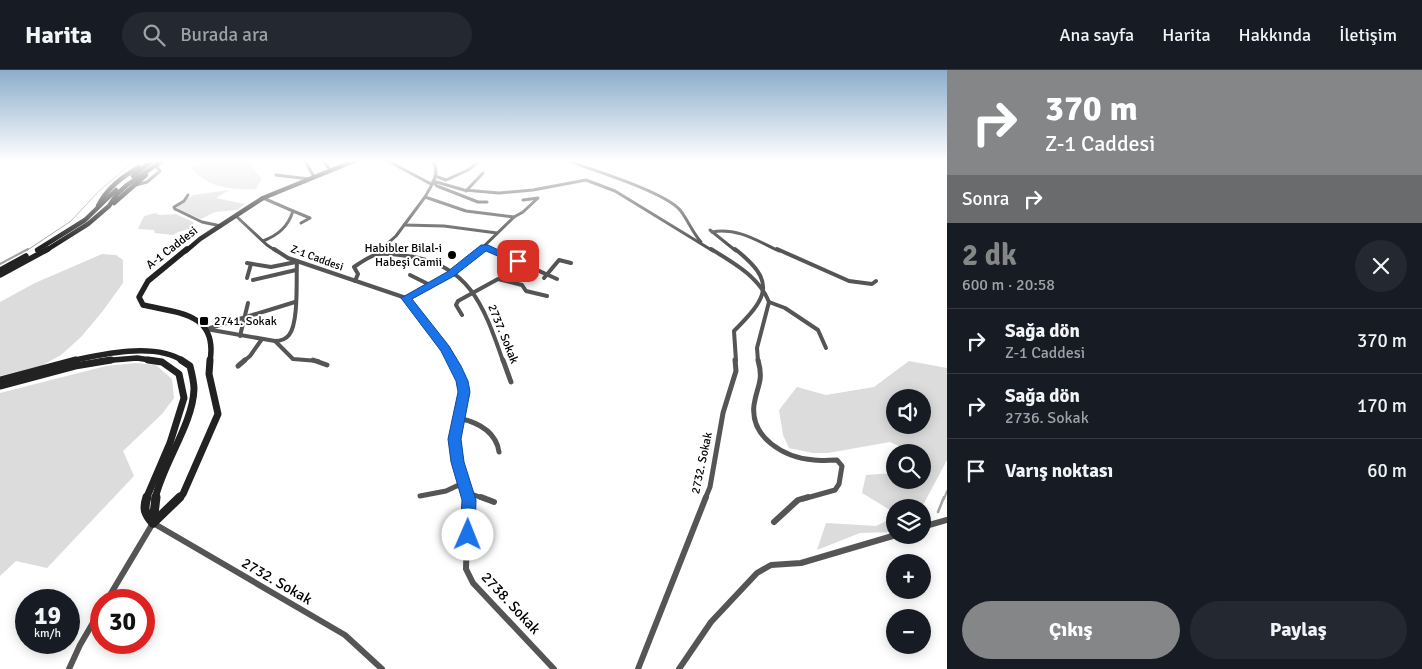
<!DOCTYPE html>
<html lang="tr">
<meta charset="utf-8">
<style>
body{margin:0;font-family:Signika,sans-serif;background:#242831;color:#f1f3f6;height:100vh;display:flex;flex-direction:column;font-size:19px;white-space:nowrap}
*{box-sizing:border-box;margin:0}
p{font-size:16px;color:#9ea1a6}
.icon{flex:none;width:28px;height:28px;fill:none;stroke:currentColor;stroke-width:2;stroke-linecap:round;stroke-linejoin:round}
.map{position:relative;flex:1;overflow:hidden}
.side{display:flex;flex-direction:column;background:#171b24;width:475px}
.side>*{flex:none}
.hud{background:#858687;color:#fff;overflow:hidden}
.buttons{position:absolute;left:886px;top:319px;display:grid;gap:10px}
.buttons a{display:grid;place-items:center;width:45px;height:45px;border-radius:50%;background:#171b24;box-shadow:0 2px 12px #0003;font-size:25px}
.speed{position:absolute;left:15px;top:519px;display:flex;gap:10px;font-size:25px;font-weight:700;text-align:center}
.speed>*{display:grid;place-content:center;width:65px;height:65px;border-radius:50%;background:#171b24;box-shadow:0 2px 12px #0003;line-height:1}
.speed small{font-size:12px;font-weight:400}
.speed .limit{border:8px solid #d22;background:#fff;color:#111}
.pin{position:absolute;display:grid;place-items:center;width:42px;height:42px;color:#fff;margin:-21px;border-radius:10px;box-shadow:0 2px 8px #0006}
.me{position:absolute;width:55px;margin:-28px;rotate:1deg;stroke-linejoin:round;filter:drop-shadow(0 0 4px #0008)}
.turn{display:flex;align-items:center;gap:18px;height:105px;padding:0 15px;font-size:22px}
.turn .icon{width:65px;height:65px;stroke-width:2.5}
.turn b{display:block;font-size:35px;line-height:42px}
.then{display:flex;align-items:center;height:48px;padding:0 15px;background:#0003;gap:10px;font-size:19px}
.round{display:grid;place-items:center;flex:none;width:52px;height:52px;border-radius:26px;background:#242831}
.head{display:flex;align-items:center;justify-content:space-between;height:85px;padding:0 15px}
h1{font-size:30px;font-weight:700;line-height:38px;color:#858687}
.action{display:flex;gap:10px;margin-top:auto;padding:10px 15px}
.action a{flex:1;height:58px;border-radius:30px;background:#858687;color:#fff;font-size:20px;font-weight:700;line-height:58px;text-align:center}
.action a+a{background:#242831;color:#f1f3f6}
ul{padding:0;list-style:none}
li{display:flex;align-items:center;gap:15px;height:65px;padding:0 15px;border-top:1px solid #363941}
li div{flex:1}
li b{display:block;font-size:19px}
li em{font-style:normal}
header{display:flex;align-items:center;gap:30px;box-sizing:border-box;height:70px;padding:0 25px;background:#171b24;border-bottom:1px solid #363941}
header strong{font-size:24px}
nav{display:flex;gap:28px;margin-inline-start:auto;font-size:18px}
.search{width:350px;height:45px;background:#242831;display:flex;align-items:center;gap:12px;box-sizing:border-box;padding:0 18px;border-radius:28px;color:#9ea1a6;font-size:19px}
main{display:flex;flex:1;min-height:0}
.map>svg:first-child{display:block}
</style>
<header>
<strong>Harita</strong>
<div class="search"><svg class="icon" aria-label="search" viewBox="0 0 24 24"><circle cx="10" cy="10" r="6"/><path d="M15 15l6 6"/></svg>Burada ara</div>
<nav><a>Ana sayfa</a><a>Harita</a><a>Hakkında</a><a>İletişim</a></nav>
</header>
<main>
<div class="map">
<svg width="947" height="599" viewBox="0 0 947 599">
<rect width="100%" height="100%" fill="#fff"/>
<!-- green -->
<g fill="#dcdcdc" fill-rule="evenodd">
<path d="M 199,91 L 251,91 L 256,102 L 262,108 L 256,119 C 231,120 209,118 191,98 Z"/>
<path d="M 229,120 L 216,128 L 245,134 L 237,140 L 215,142 L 201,149 L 177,139 L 177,136 L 193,125 Z"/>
<path d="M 155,143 L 159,145 L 176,144 L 193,152 L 194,157 C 187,160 178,161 173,165 L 155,163 L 154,160 L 138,159 L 144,146 Z"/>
<path d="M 102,184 L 116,185 L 123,190 L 123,213 L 102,242 L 81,267 L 61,285 L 41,296 L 0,306 L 0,232 L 35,213 Z"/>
<path d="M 909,291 L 947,298 L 947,390 L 922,437 L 895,438 L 895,443 L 862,423 L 866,405 L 895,403 L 895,410 L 922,410 L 922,382 L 912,382 L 890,372 L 828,383 L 813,383 L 789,378 L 783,365 L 779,340 L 797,317 L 826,325 L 874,317 ZM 895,328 L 922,328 L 922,355 L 895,355 Z"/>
<path d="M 136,293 L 156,295 L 172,309 L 174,328 L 162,344 L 123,381 L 134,406 L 47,498 L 16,491 L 0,506 L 0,323 L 106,296 Z"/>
<path d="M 895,447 L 895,462 L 860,463 L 817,480 L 826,453 L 876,456 Z"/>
</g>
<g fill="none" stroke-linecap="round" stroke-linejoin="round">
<!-- stream-far2 -->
<path stroke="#a3a3a3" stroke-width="1" d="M 26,181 L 71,151 L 98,122 L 134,91"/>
<!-- stream-far1 -->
<g stroke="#a3a3a3" stroke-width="2">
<path d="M 0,194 L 28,179"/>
<path d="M 944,429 L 947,421"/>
</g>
<!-- stream -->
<path stroke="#a3a3a3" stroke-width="2.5" d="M 938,442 L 944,427"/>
<!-- minor-far3 -->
<g stroke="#555" stroke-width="3">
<path d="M 305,91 L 314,107"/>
<path d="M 323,91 L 331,101"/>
<path d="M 388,91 L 431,114"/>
<path d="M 433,91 C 441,103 431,116 425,127 L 466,141 L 514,147"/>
<path d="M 568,91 C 593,100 665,122 680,140 C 688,150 692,162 701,172"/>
<path d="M 276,105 L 309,109"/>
<path d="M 435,106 L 446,110 L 468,100 L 477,93 L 474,91"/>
<path d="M 433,111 L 464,120 L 499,123 L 533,120 L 586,110 L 615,121 L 713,181"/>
<path d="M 434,113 L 437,116 L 478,132 L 487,132"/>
<path d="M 136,115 L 147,112 L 160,101 L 156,96"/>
<path d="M 466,121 L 483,103"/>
<path d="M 188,125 L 184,131 L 174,137 L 175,139 L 202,152 L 221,156"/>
<path d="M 263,128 L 293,141 C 288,157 278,165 263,171"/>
<path d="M 293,141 L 310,148 L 301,153"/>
<path d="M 236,146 L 267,175 L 276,181"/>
<path d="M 404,155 L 444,156 L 497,163"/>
<path d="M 710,160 L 736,181"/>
<path d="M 712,162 C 736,157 758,171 779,181"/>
<path d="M 485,177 L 493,181"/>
<path d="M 379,181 L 396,166 L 425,127"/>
<path d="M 479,181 L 514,147 L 523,142 L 538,128 L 523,130"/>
</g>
<!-- minor-far2 -->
<g stroke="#555" stroke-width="4">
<path d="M 274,179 L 288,188 L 406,228 L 465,194 L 480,179"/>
<path d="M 490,179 L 557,209"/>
<path d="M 711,179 C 734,193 759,207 769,232 L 757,278 L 758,291"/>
<path d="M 735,179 C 777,212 768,227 734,261 L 736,291"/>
<path d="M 777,179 L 849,211 L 872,214 L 876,211"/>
<path d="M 376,183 L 380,179"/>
<path d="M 247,193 L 271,197 L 296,192"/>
<path d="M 410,205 L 430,215"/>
<path d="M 247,208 L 251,194"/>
<path d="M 544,208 L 559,190 L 571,193"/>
<path d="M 253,210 L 296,200"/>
<path d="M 355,211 L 358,204 L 354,197 C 377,181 379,182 407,186 C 470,194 484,237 503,291"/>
<path d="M 406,228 L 453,291"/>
<path d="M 769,232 L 785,238 L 818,260 L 826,278"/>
<path d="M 462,245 L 456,235 L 458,231 L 498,209 L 522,215 L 526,221 L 547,226"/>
<path d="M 206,259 L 275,271 C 281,271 285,270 289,265 C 299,253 296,208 297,191"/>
<path d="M 207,259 L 295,232"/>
<path d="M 240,266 L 248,233"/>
<path d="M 275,271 L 293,289 L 318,291"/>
<path d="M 244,291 L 250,286 L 262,269"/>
</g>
<!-- minor-far1 -->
<g stroke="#555" stroke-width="5">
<path d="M 313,290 L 327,295"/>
<path d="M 452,290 C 473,324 457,336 454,368 C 453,388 463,410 468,429"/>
<path d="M 503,290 L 511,312"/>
<path d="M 758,290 C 764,312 757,315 754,335 C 750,368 785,388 814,390 C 821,391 829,390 837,390 L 842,396 L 839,414 L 835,420 L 803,429"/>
<path d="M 238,296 L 245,290"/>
<path d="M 458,348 C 477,352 496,361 499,382"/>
<path d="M 466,422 L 485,429"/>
<path d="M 420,426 L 446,421 L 463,413"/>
<path d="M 705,429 L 710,417 L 723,343 L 736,301 L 735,290"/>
</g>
<!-- minor -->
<g stroke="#555" stroke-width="6">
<path d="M 468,427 L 466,499 L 473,513 L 554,599"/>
<path d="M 481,427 L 494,432"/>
<path d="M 774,452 L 798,430 L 808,427"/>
<path d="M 922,457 L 947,450"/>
<path d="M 107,530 L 153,453 L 345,565 L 382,599"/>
<path d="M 69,599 L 80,575 L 101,539"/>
<path d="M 638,599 L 706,427"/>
<path d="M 679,599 L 711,552 L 757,503 L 771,495 L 801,493 L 896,465"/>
</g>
<!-- secondary-far3 -->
<g stroke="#222" stroke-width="4.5">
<path d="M 133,106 L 152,91"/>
<path d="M 114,133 L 146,105"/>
<path d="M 98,136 C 107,118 122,107 139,97"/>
<path d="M 37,180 L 85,150 L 116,120"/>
<path d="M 45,181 L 88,154 L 109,136 L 117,124 L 127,115 L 162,91"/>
<path d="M 186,181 L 200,169 L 263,128 L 354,91"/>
</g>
<!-- secondary-far2 -->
<g stroke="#222" stroke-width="5.5">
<path d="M 187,179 L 148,211 L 139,227 L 143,235 C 178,243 218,243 210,291"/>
<path d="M 0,200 L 26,186"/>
<path d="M 0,205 L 48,179"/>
<path d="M 71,291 C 102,284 155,272 183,291"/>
<path d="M 101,291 L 137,288 L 157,291"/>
</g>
<!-- secondary-far1 -->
<g stroke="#222" stroke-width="7">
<path d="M 0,310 L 76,290"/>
<path d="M 0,316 L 75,296 L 111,290"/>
<path d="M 146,429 L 170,373 L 184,328 L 179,304 L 162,292 L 148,290"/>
<path d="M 155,429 C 163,393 193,354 194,319 C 194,312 192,304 190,296 L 181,290"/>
<path d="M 178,429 L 183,424 L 218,344 L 209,304 L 210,290"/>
</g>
<!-- secondary -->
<g stroke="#222" stroke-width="9">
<path d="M 147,427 C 143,439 145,444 153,453"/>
<path d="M 153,453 L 156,427"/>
<path d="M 153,453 L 180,427"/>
</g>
</g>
<!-- sky -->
<linearGradient id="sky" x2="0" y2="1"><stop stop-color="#8cadcc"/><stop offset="0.52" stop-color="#fff"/><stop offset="1" stop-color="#fff" stop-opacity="0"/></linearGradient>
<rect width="947" height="175" fill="url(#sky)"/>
<!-- route -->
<path fill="#1a73e8" stroke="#114b97" d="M 481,175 L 488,175 L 522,191 L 521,193 L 514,193 L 486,181 L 454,206 L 412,229 L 449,276 L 461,296 L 468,311 L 470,322 L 461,369 L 464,392 L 476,430 L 475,465 L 473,470 L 468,472 L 462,470 L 460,465 L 462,430 L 451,392 L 448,369 L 458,322 L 456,311 L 441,281 L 401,228 L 447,202 Z"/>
<!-- markers -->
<g fill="#000" stroke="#fff" stroke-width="2">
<circle cx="452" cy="185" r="5"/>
<rect x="199" y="246" width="10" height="10" rx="2.5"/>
</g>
<g text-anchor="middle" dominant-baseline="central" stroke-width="4" stroke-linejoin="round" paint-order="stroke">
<!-- far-street labels -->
<g font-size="11" fill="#000" stroke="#fff">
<text transform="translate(317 188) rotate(20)">Z-1 Caddesi</text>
</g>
<!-- street labels -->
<g font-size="12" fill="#000" stroke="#fff">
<text transform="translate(172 178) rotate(-38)">A-1 Caddesi</text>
<text transform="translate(503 264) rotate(68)">2737. Sokak</text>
<text transform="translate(702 393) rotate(-78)">2732. Sokak</text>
</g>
<!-- poi labels -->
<g font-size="12" fill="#000" stroke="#fff" text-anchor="end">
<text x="442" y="178">Habibler Bilal-i<tspan x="442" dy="14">Habeşi Camii</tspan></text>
<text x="214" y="251" text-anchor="start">2741. Sokak</text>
</g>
<!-- near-street labels -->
<g font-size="15" fill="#000" stroke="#fff">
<text transform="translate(277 511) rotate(30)">2732. Sokak</text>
<text transform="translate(511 533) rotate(47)">2738. Sokak</text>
</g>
</g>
</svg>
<div class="buttons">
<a><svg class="icon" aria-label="sound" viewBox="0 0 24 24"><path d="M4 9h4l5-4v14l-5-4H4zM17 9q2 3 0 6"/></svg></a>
<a><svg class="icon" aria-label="search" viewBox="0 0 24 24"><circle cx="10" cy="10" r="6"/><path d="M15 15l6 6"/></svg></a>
<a><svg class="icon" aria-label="layers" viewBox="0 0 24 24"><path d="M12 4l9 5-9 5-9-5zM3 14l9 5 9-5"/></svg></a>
<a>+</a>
<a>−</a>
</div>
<div class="speed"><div>19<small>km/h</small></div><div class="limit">30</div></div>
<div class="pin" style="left:518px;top:191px;background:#d93025"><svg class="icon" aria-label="arrive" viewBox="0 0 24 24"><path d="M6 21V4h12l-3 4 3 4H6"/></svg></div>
<svg class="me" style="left:468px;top:465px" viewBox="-20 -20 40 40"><circle r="19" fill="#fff"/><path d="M0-13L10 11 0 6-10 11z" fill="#1a73e8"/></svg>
</div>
<section class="side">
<div class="hud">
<div class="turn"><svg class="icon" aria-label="right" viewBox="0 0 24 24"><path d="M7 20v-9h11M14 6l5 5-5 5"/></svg><div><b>370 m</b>Z-1 Caddesi</div></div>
<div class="then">Sonra<svg class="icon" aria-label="right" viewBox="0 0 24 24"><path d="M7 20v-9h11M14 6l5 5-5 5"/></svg></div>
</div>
<div class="head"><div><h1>2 dk</h1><p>600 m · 20:58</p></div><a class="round"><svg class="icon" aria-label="close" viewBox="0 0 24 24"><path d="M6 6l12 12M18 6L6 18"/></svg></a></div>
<ul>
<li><svg class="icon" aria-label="right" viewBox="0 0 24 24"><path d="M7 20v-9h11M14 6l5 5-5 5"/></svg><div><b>Sağa dön</b><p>Z-1 Caddesi</p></div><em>370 m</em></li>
<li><svg class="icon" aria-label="right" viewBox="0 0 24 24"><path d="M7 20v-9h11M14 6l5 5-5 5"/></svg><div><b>Sağa dön</b><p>2736. Sokak</p></div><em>170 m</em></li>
<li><svg class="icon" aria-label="arrive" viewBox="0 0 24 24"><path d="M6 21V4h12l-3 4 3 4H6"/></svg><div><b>Varış noktası</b></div><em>60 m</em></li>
</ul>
<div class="action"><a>Çıkış</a><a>Paylaş</a></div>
</section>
</main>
